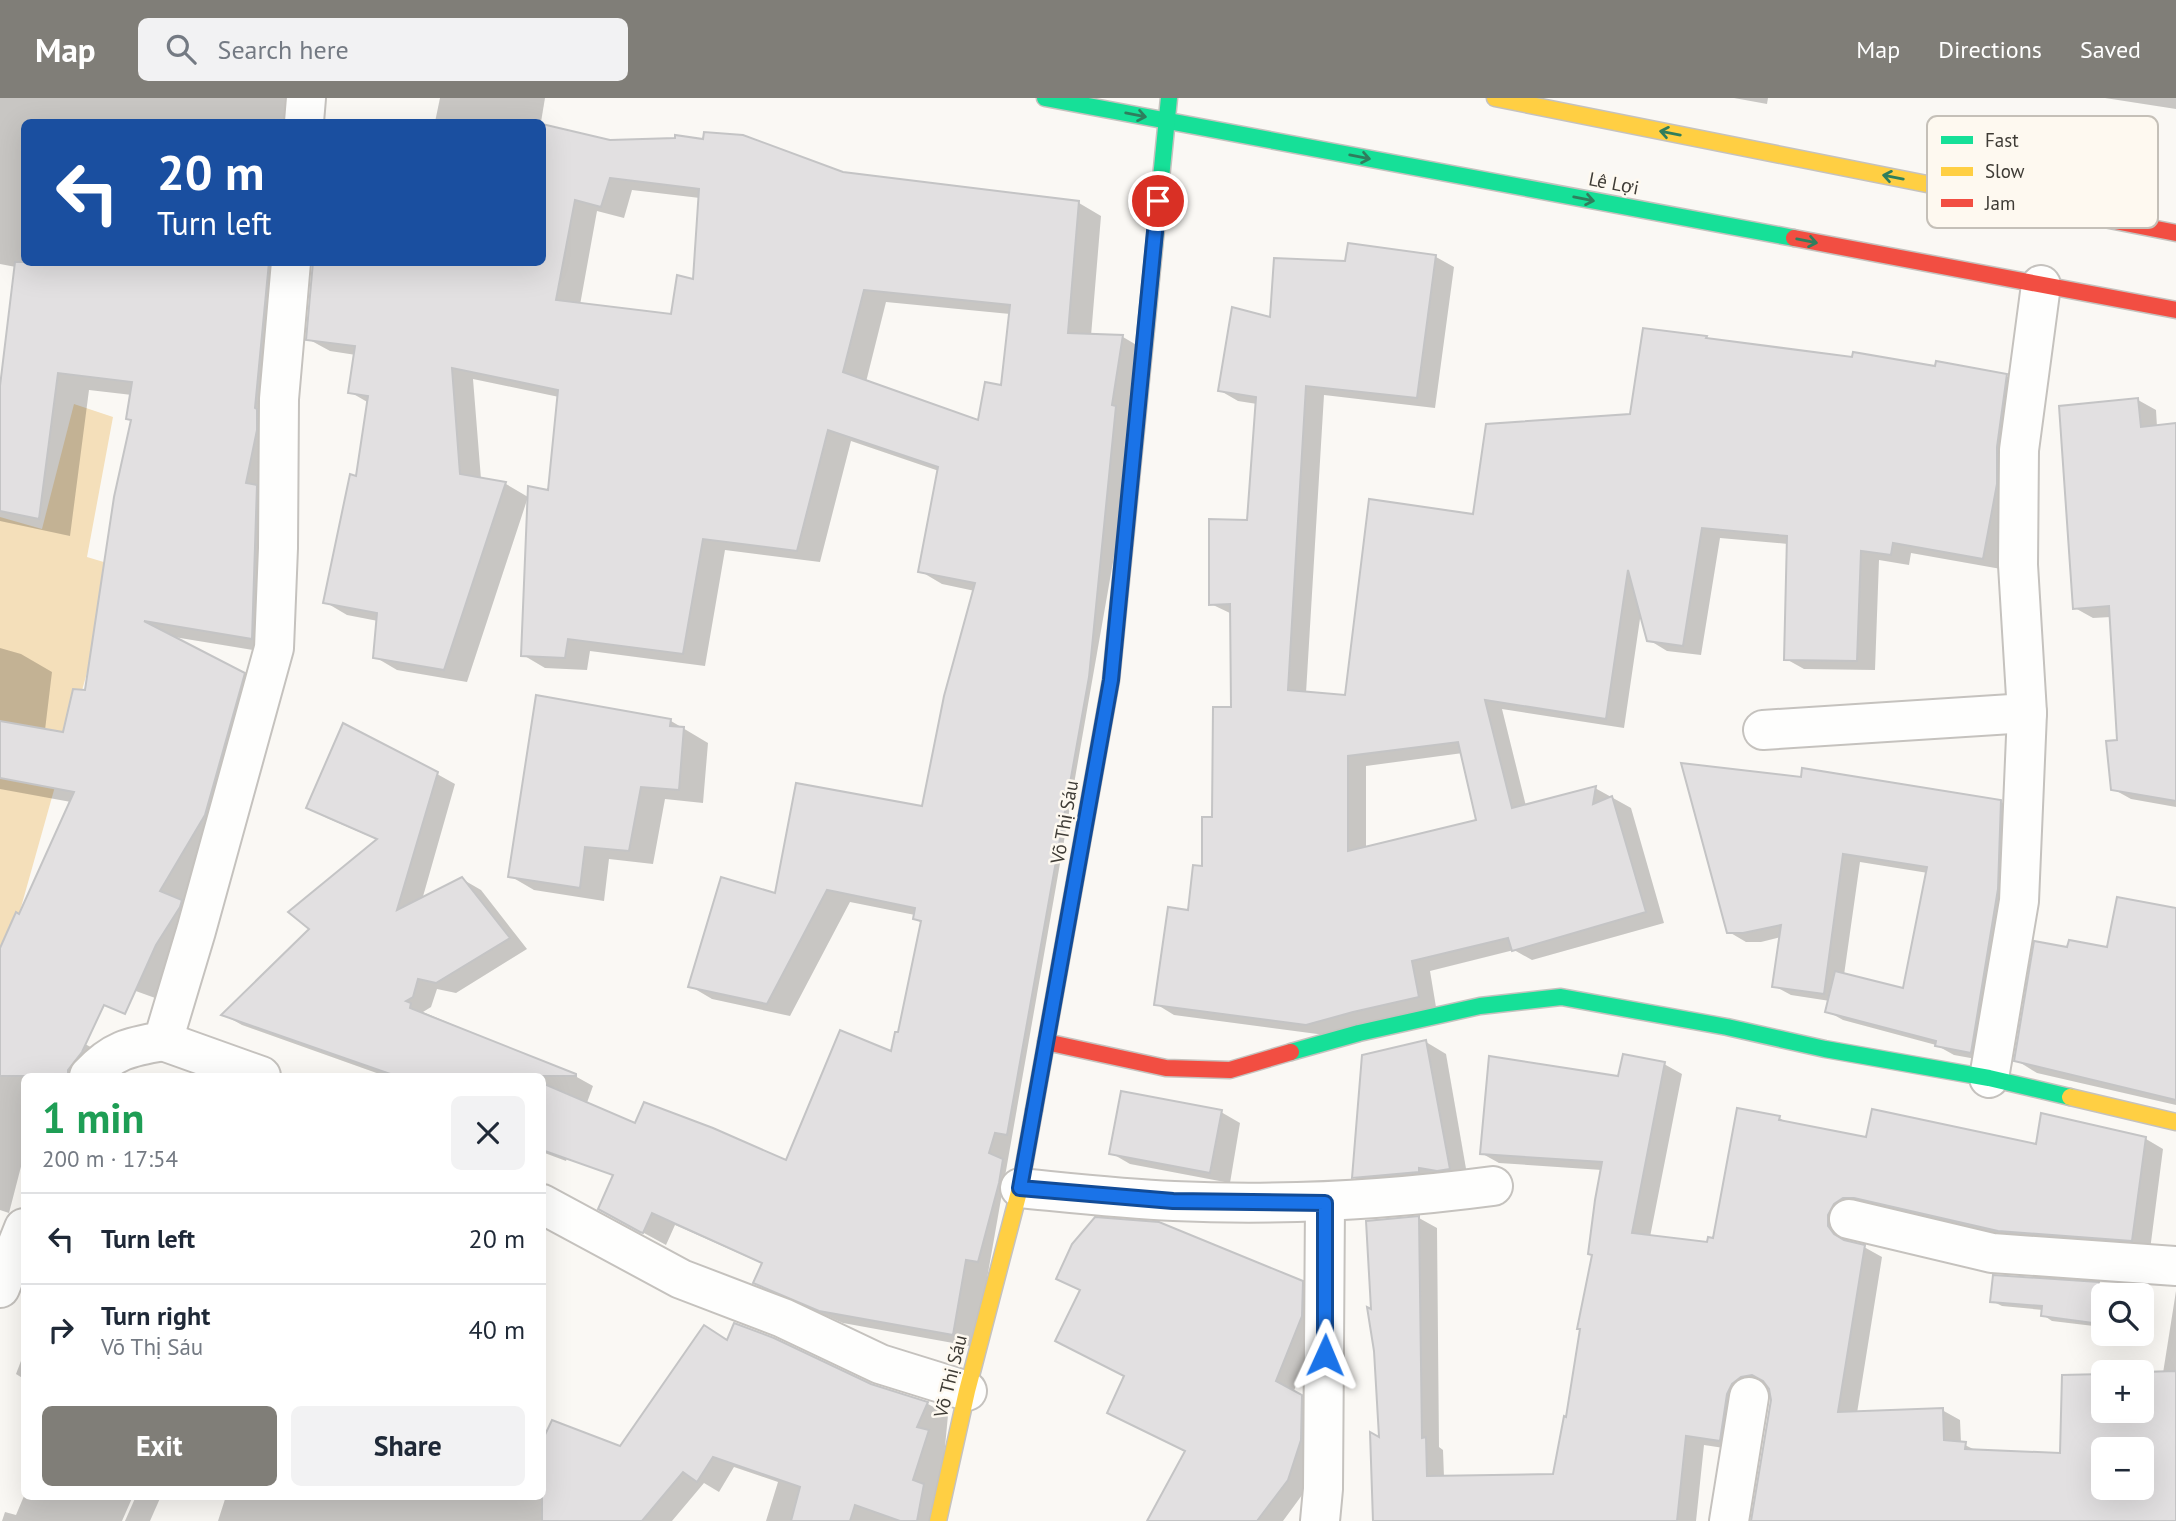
<!DOCTYPE html>
<meta charset="utf-8">
<style>
body{margin:0;font-family:"PT Sans",sans-serif;background:#f2f2f3;color:#1f2937;height:100vh;display:flex;flex-direction:column;font-size:26px;white-space:nowrap}
*{box-sizing:border-box;margin:0}
p{font-size:23px;color:#747a83}
.icon{flex:none;width:38px;height:38px;fill:none;stroke:currentColor;stroke-width:2;stroke-linecap:round;stroke-linejoin:round}
.map{position:relative;flex:1;overflow:hidden}
.drawer{position:absolute;left:21px;top:975px;width:525px;height:427px;display:flex;flex-direction:column;background:#fff;border-radius:10px;box-shadow:0 7px 28px #0002}
.drawer>*{flex:none}
.guide{position:absolute;left:21px;top:21px;width:525px;height:147px;border-radius:10px;box-shadow:0 7px 28px #0002;background:#1a4fa0;color:#fff;overflow:hidden}
.buttons{position:absolute;left:2091px;top:1185px;display:grid;gap:14px}
.buttons a{display:grid;place-items:center;width:63px;height:63px;border-radius:10px;background:#fff;box-shadow:0 7px 28px #0002;font-size:35px}
.pin{position:absolute;display:grid;place-items:center;width:60px;height:60px;color:#fff;margin:-30px;border:4px solid #fff;border-radius:50%;box-shadow:0 2px 7px #0007}
.me{position:absolute;width:77px;margin:-38px;rotate:1deg;stroke-linejoin:round;filter:drop-shadow(0 0 5px #0008)}
.turn{display:flex;align-items:center;gap:24px;height:147px;padding:0 21px;font-size:32px}
.turn .icon{width:91px;height:91px;stroke-width:2.5}
.turn b{display:block;font-size:49px;line-height:60px}
.round{display:grid;place-items:center;flex:none;width:74px;height:74px;border-radius:10px;background:#f2f2f3}
.head{display:flex;align-items:center;justify-content:space-between;height:119px;padding:0 21px}
h1{font-size:42px;font-weight:700;line-height:52px;color:#1e9e55}
.button{display:flex;gap:14px;margin-top:auto;padding:14px 21px}
.button a{flex:1;height:80px;border-radius:10px;background:#807e78;color:#fff;font-size:28px;font-weight:700;line-height:80px;text-align:center}
.button a+a{background:#f2f2f3;color:#1f2937}
ul{padding:0;list-style:none}
li{display:flex;align-items:center;gap:21px;height:91px;padding:0 21px;border-top:2px solid #e0e1e3}
li div{flex:1}
li b{display:block;font-size:26px}
li em{font-style:normal}
header{display:flex;align-items:center;gap:42px;box-sizing:border-box;height:98px;padding:0 35px;background:#807e78;color:#fff}
header strong{font-size:33px}
nav{display:flex;gap:38px;margin-inline-start:auto;font-size:24px}
.search{width:490px;height:63px;background:#f2f2f3;display:flex;align-items:center;gap:18px;box-sizing:border-box;padding:0 24px;border-radius:10px;color:#747a83;font-size:26px}
.map>svg:first-child{display:block}
</style>
<header>
<strong>Map</strong>
<div class="search"><svg class="icon" aria-label="search" viewBox="0 0 24 24"><circle cx="10" cy="10" r="6"/><path d="M15 15l6 6"/></svg>Search here</div>
<nav><a>Map</a><a>Directions</a><a>Saved</a></nav>
</header>
<div class="map">
<svg width="2176" height="1423" viewBox="0 0 2176 1423">
<rect width="100%" height="100%" fill="#faf8f4"/>
<!-- green -->
<path fill="#f4dfba" d="M 74,306 L 113,319 L 87,459 L 117,468 L 0,884 L 0,419 L 42,431 Z"/>
<!-- shadow -->
<g fill="#0003" fill-rule="evenodd">
<path d="M 0,0 L 327,0 L 320,5 L 314,24 L 24,24 L 24,164 L 306,164 L 283,557 L 174,539 L 275,594 L 169,905 L 108,883 L 85,946 L 121,965 L 107,978 L 24,978 L 24,1057 L 9,1115 L 0,1112 L 0,854 L 19,818 L 71,704 L 0,691 L 0,550 L 21,556 L 52,574 L 45,632 L 65,636 L 86,594 L 133,323 L 128,320 L 132,297 L 89,292 L 70,438 L 0,423 L 0,291 L 16,169 L 0,166 Z"/>
<path d="M 440,0 L 545,0 L 541,24 L 435,24 Z"/>
<path d="M 1734,0 L 1768,0 L 1767,6 Z"/>
<path d="M 2105,0 L 2176,0 L 2176,11 Z"/>
<path d="M 542,28 L 610,44 L 843,76 L 1079,105 L 1101,118 L 1091,238 L 1123,239 L 1145,252 L 1138,322 L 975,1249 L 843,1225 L 777,1197 L 755,1184 L 763,1166 L 675,1127 L 666,1147 L 622,1123 L 787,1065 L 892,955 L 899,936 L 922,825 L 915,821 L 915,817 L 850,804 L 790,918 L 712,901 L 690,888 L 777,798 L 924,710 L 975,493 L 942,486 L 920,473 L 939,373 L 851,343 L 820,464 L 725,452 L 705,568 L 590,553 L 587,572 L 545,570 L 523,557 L 550,394 L 559,299 L 473,281 L 481,381 L 506,386 L 528,399 L 467,584 L 397,572 L 375,559 L 378,523 L 347,517 L 325,504 L 358,380 L 369,305 L 350,294 L 356,257 L 330,253 L 308,241 L 542,164 ZM 632,92 L 700,100 L 694,183 L 673,218 L 580,207 L 597,113 L 624,120 ZM 886,204 L 1010,216 L 1003,289 L 979,325 L 866,284 Z"/>
<path d="M 1349,147 L 1436,159 L 1454,169 L 1435,310 L 1324,297 L 1306,595 L 1347,599 L 1475,418 L 1632,318 L 1706,239 L 1712,243 L 2006,278 L 2025,288 L 2001,471 L 1911,455 L 1909,467 L 1879,462 L 1875,572 L 1804,571 L 1786,561 L 1788,446 L 1720,440 L 1701,557 L 1667,553 L 1649,542 L 1641,514 L 1624,630 L 1502,611 L 1526,708 L 1595,690 L 1631,710 L 1664,825 L 1532,862 L 1514,852 L 1430,873 L 1436,909 L 1325,937 L 1174,917 L 1156,906 L 1203,769 L 1233,611 L 1232,516 L 1211,506 L 1248,424 L 1257,306 L 1238,303 L 1219,292 L 1271,221 L 1347,165 ZM 1463,655 L 1478,723 L 1366,750 L 1366,668 Z"/>
<path d="M 2138,302 L 2156,312 L 2157,329 L 2176,327 L 2176,709 L 2131,701 L 2113,691 L 2119,644 L 2111,519 L 2093,520 L 2075,510 Z"/>
<path d="M 538,599 L 671,623 L 708,645 L 703,705 L 665,701 L 653,766 L 609,761 L 604,803 L 534,792 L 510,778 Z"/>
<path d="M 437,676 L 455,686 L 422,802 L 462,781 L 481,792 L 527,851 L 456,895 L 437,891 L 431,909 L 423,914 L 575,978 L 593,988 L 566,1063 L 542,1054 L 542,978 L 385,978 L 242,927 L 224,917 L 312,831 L 378,742 L 327,720 L 308,710 Z"/>
<path d="M 1802,681 L 2001,704 L 2017,714 L 1987,963 L 1954,957 L 1936,947 L 1843,922 L 1827,913 L 1830,903 L 1791,897 L 1774,888 L 1781,839 L 1761,844 L 1746,844 L 1729,834 ZM 1860,764 L 1928,775 L 1904,893 L 1844,877 Z"/>
<path d="M 2176,812 L 2176,1007 L 2037,975 L 2016,962 L 2069,851 L 2109,851 Z"/>
<path d="M 1426,944 L 1446,956 L 1468,1082 L 1373,1090 L 1353,1079 Z"/>
<path d="M 1664,966 L 1682,976 L 1650,1139 L 1709,1146 L 1714,1142 L 1779,1020 L 1790,1026 L 1867,1041 L 2037,1048 L 2146,1041 L 2163,1051 L 2150,1152 L 1846,1139 L 1849,1145 L 1864,1149 L 1882,1159 L 1857,1315 L 1942,1312 L 1960,1322 L 1961,1345 L 1979,1354 L 2062,1357 L 2104,1312 L 2142,1312 L 2142,1276 L 2163,1275 L 2176,1193 L 2176,1423 L 1752,1423 L 1772,1303 L 1768,1287 L 1759,1288 L 1737,1352 L 1704,1347 L 1696,1423 L 1374,1423 L 1381,1342 L 1419,1120 L 1437,1130 L 1439,1349 L 1443,1352 L 1444,1379 L 1555,1378 L 1567,1321 L 1594,1157 L 1602,1072 L 1499,1065 L 1481,1055 L 1620,980 ZM 2104,1351 L 2142,1351 L 2142,1390 L 2104,1390 Z"/>
<path d="M 1221,1014 L 1240,1025 L 1230,1085 L 1130,1066 L 1111,1055 Z"/>
<path d="M 1058,1180 L 1302,1184 L 1320,1195 L 1320,1229 L 1293,1295 L 1319,1309 L 1305,1393 L 1283,1423 L 1149,1423 L 1187,1354 L 1109,1315 L 1126,1278 L 1057,1243 L 1081,1193 Z"/>
<path d="M 2098,1186 L 2107,1192 L 2107,1197 L 2104,1197 L 2102,1229 L 2052,1223 L 2043,1217 L 2043,1212 L 2002,1208 L 1992,1203 Z"/>
<path d="M 728,1243 L 928,1306 L 948,1317 L 938,1423 L 766,1423 L 778,1384 L 734,1369 L 719,1394 L 704,1385 L 672,1423 L 218,1423 L 226,1398 L 542,1398 L 620,1350 Z"/>
<path d="M 24,1255 L 24,1281 L 16,1276 Z"/>
<path d="M 24,1398 L 133,1398 L 122,1423 L 2,1423 L 5,1414 L 16,1417 Z"/>
<path d="M 136,1398 L 161,1398 L 150,1423 L 125,1423 Z"/>
</g>
<!-- building -->
<g fill="#e2e0e1" stroke="#c4c4c5" stroke-width="2" fill-rule="evenodd">
<path d="M 542,26 L 610,42 L 675,40 L 675,37 L 703,41 L 704,34 L 743,37 L 843,74 L 1079,103 L 1068,235 L 1123,237 L 1112,307 L 1116,308 L 1089,579 L 1007,1037 L 995,1035 L 989,1055 L 1003,1061 L 999,1085 L 978,1164 L 966,1162 L 953,1237 L 819,1213 L 753,1185 L 762,1165 L 652,1115 L 643,1135 L 640,1134 L 598,1111 L 613,1077 L 542,1052 L 542,985 L 635,1025 L 644,1004 L 713,1030 L 786,1062 L 840,932 L 891,953 L 895,934 L 898,934 L 921,823 L 913,821 L 915,810 L 827,792 L 767,906 L 688,889 L 721,779 L 775,795 L 796,685 L 922,708 L 944,598 L 975,485 L 918,474 L 938,369 L 828,332 L 797,453 L 703,441 L 683,556 L 568,541 L 565,560 L 521,558 L 528,388 L 548,392 L 558,292 L 452,270 L 460,376 L 506,384 L 444,572 L 373,560 L 377,515 L 323,505 L 350,376 L 356,378 L 368,298 L 348,295 L 355,248 L 306,242 L 313,164 L 542,164 ZM 610,80 L 699,91 L 693,181 L 677,177 L 671,216 L 556,202 L 575,102 L 601,109 ZM 864,192 L 1010,207 L 1001,287 L 985,284 L 978,322 L 843,274 Z"/>
<path d="M 1348,145 L 1436,157 L 1417,300 L 1306,288 L 1288,592 L 1345,597 L 1369,401 L 1473,416 L 1486,326 L 1630,316 L 1643,230 L 1707,238 L 1706,240 L 1852,259 L 1853,254 L 1935,268 L 1936,263 L 2007,276 L 1997,349 L 1997,386 L 1983,461 L 1893,445 L 1891,457 L 1861,453 L 1857,563 L 1784,562 L 1787,438 L 1702,430 L 1683,548 L 1647,543 L 1628,472 L 1606,621 L 1485,602 L 1512,710 L 1596,688 L 1593,706 L 1612,698 L 1646,814 L 1512,853 L 1508,840 L 1412,863 L 1419,899 L 1353,914 L 1306,927 L 1154,907 L 1168,809 L 1188,812 L 1193,767 L 1202,768 L 1202,719 L 1212,719 L 1213,609 L 1231,609 L 1230,506 L 1209,507 L 1209,421 L 1247,422 L 1256,299 L 1218,293 L 1232,209 L 1270,219 L 1274,160 L 1345,163 ZM 1458,644 L 1476,722 L 1348,753 L 1348,658 Z"/>
<path d="M 15,164 L 269,164 L 255,310 L 257,311 L 257,332 L 246,385 L 257,387 L 252,541 L 144,523 L 245,575 L 205,717 L 160,793 L 182,802 L 180,809 L 156,847 L 125,916 L 104,907 L 82,954 L 68,972 L 68,978 L 0,978 L 0,850 L 16,814 L 19,816 L 74,694 L 0,680 L 0,623 L 63,634 L 73,591 L 85,592 L 114,399 L 131,322 L 126,321 L 132,284 L 58,275 L 39,421 L 0,413 L 0,288 Z"/>
<path d="M 2138,300 L 2141,329 L 2176,325 L 2176,703 L 2111,692 L 2106,643 L 2117,642 L 2109,508 L 2073,511 L 2059,308 Z"/>
<path d="M 536,597 L 671,621 L 670,628 L 684,629 L 679,692 L 641,689 L 629,753 L 585,749 L 580,790 L 508,779 Z"/>
<path d="M 343,625 L 438,674 L 397,812 L 462,779 L 510,840 L 436,885 L 418,881 L 413,899 L 406,903 L 411,905 L 410,910 L 576,976 L 576,978 L 396,978 L 221,917 L 309,831 L 288,814 L 377,741 L 306,710 Z"/>
<path d="M 1681,665 L 1801,679 L 1802,670 L 2001,702 L 1998,791 L 1971,955 L 1935,948 L 1936,943 L 1825,914 L 1835,873 L 1903,890 L 1927,769 L 1843,756 L 1824,896 L 1772,889 L 1781,827 L 1743,835 L 1727,835 Z"/>
<path d="M 2117,799 L 2176,810 L 2176,1002 L 2014,963 L 2034,843 L 2067,849 L 2069,842 L 2107,849 Z"/>
<path d="M 1426,942 L 1450,1071 L 1437,1073 L 1419,1070 L 1419,1074 L 1352,1080 L 1362,957 Z"/>
<path d="M 1623,956 L 1665,964 L 1632,1135 L 1707,1144 L 1708,1139 L 1713,1140 L 1737,1010 L 1780,1018 L 1779,1022 L 1866,1039 L 1872,1011 L 2036,1046 L 2041,1015 L 2146,1039 L 2132,1143 L 1998,1133 L 1854,1100 L 1843,1100 L 1834,1106 L 1828,1117 L 1828,1128 L 1834,1136 L 1844,1142 L 1865,1147 L 1838,1314 L 1943,1310 L 1944,1342 L 1966,1344 L 1965,1351 L 2060,1355 L 2062,1277 L 2104,1276 L 2104,1312 L 2142,1312 L 2142,1274 L 2176,1273 L 2176,1423 L 1751,1423 L 1771,1302 L 1769,1291 L 1763,1283 L 1752,1277 L 1741,1279 L 1732,1286 L 1727,1296 L 1720,1343 L 1686,1338 L 1677,1423 L 1373,1423 L 1370,1334 L 1379,1339 L 1374,1253 L 1367,1209 L 1371,1211 L 1366,1123 L 1419,1118 L 1422,1340 L 1426,1339 L 1427,1378 L 1553,1376 L 1564,1318 L 1566,1319 L 1580,1231 L 1577,1231 L 1592,1157 L 1588,1156 L 1595,1102 L 1602,1064 L 1480,1056 L 1489,958 L 1618,978 ZM 2104,1351 L 2142,1351 L 2142,1390 L 2104,1390 Z"/>
<path d="M 1121,993 L 1222,1012 L 1210,1075 L 1109,1056 Z"/>
<path d="M 1095,1119 L 1159,1124 L 1303,1183 L 1302,1218 L 1276,1283 L 1302,1297 L 1301,1342 L 1288,1382 L 1257,1423 L 1147,1423 L 1185,1353 L 1107,1315 L 1124,1278 L 1055,1243 L 1080,1192 L 1056,1181 L 1072,1146 Z"/>
<path d="M 1993,1177 L 2099,1184 L 2093,1225 L 2041,1218 L 2042,1208 L 1990,1204 Z"/>
<path d="M 734,1225 L 774,1240 L 871,1286 L 928,1304 L 917,1329 L 929,1332 L 913,1382 L 924,1386 L 917,1423 L 900,1423 L 855,1407 L 850,1423 L 791,1423 L 800,1389 L 713,1359 L 697,1384 L 683,1374 L 642,1423 L 542,1423 L 542,1343 L 552,1322 L 620,1348 L 704,1227 L 727,1242 Z"/>
</g>
<g fill="none" stroke-linecap="round" stroke-linejoin="round">
<!-- street casing -->
<g stroke="#c5c2be" stroke-width="42">
<g id="street">
<path d="M 304,24 L 306,0"/>
<path d="M 1763,632 L 2027,615"/>
<path d="M 163,943 L 261,978"/>
<path d="M 89,978 C 113,952 129,949 163,943 L 196,833 L 274,550 L 278,450 L 279,301 L 291,164"/>
<path d="M 1989,980 L 2019,803 L 2027,615 L 2018,467 L 2019,352 L 2041,187"/>
<path d="M 1020,1090 C 1071,1095 1123,1101 1174,1103 C 1281,1108 1387,1102 1493,1088"/>
<path d="M 542,1106 L 681,1181 L 783,1220 L 880,1266 L 967,1293"/>
<path d="M 1849,1121 L 1992,1155 L 2176,1168"/>
<path d="M 0,1190 L 24,1130"/>
<path d="M 1320,1423 L 1323,1391 L 1325,1105"/>
<path d="M 1729,1423 L 1749,1299"/>
</g>
</g>
<!-- fast casing -->
<g stroke="#c5c2be" stroke-width="19">
<g id="fast">
<path d="M 1045,0 L 1794,140"/>
<path d="M 1291,954 L 1359,935 L 1480,908 L 1561,899 L 1727,929 L 1825,951 L 1989,980 L 2070,999"/>
<path d="M 1034,1012 L 1111,582 L 1169,0"/>
</g>
</g>
<!-- slow casing -->
<g stroke="#c5c2be" stroke-width="19">
<g id="slow">
<path d="M 1495,0 L 1947,90"/>
<path d="M 2070,999 L 2176,1024"/>
<path d="M 938,1423 L 967,1293 L 1020,1090 L 1034,1012"/>
</g>
</g>
<!-- jam casing -->
<g stroke="#c5c2be" stroke-width="19">
<g id="jam">
<path d="M 1947,90 L 2176,135"/>
<path d="M 1794,140 L 2176,212"/>
<path d="M 1046,944 L 1166,970 L 1230,972 L 1291,954"/>
</g>
</g>
<!-- street -->
<use href="#street" stroke="#fefefd" stroke-width="38"/>
<!-- fast -->
<use href="#fast" stroke="#16e098" stroke-width="16"/>
<!-- slow -->
<use href="#slow" stroke="#ffcf43" stroke-width="16"/>
<!-- jam -->
<use href="#jam" stroke="#f24e42" stroke-width="16"/>
</g>
<!-- one-way arrows -->
<defs><path id="oneway-shaft" d="M-6 0H5M1.5-3L5.5 0L1.5 3" fill="none" stroke-width="1.6" stroke-linecap="round" stroke-linejoin="round" transform="scale(1.75)"/></defs>
<g stroke="#2f7e5d">
<use href="#oneway-shaft" transform="translate(1136 17) rotate(11)"/>
<use href="#oneway-shaft" transform="translate(1670 35) rotate(-169)"/>
<use href="#oneway-shaft" transform="translate(1360 59) rotate(11)"/>
<use href="#oneway-shaft" transform="translate(1893 79) rotate(-169)"/>
<use href="#oneway-shaft" transform="translate(1584 101) rotate(11)"/>
<use href="#oneway-shaft" transform="translate(1807 143) rotate(11)"/>
</g>
<g fill="none" stroke-linecap="round" stroke-linejoin="round">
<!-- route casing -->
<g stroke="#114b97" stroke-width="18">
<path id="route" d="M 1158,103 L 1111,582 L 1020,1090 L 1173,1103 L 1325,1105 L 1325,1257"/>
</g>
<!-- route -->
<use href="#route" stroke="#1a73e8" stroke-width="12"/>
</g>
<g text-anchor="middle" dominant-baseline="central" stroke-width="5" stroke-linejoin="round" paint-order="stroke">
<!-- street labels -->
<g font-size="19" fill="#3f3c36" stroke="#fef9f0">
<text transform="translate(1614 85) rotate(11)">Lê Lợi</text>
<text transform="translate(1064 724) rotate(-80)">Võ Thị Sáu</text>
<text transform="translate(950 1278) rotate(-76)">Võ Thị Sáu</text>
</g>
</g>
<!-- legend -->
<rect x="1927" y="18" width="231" height="112" rx="10" fill="#fef9f0" stroke="#c5c0b8" stroke-width="2"/>
<rect x="1941" y="38" width="32" height="8" fill="#16e098"/>
<rect x="1941" y="69" width="32" height="9" fill="#ffcf43"/>
<rect x="1941" y="101" width="32" height="8" fill="#f24e42"/>
<g font-size="19" fill="#3f3c36">
<text x="1985" y="49">Fast</text>
<text x="1985" y="80">Slow</text>
<text x="1985" y="112">Jam</text>
</g>
</svg>
<div class="buttons">
<a><svg class="icon" aria-label="search" viewBox="0 0 24 24"><circle cx="10" cy="10" r="6"/><path d="M15 15l6 6"/></svg></a>
<a>+</a>
<a>−</a>
</div>
<div class="pin" style="left:1158px;top:103px;background:#d93025"><svg class="icon" aria-label="arrive" viewBox="0 0 24 24"><path d="M6 21V4h12l-3 4 3 4H6"/></svg></div>
<svg class="me" style="left:1325px;top:1257px" viewBox="-20 -20 40 40"><path d="M0-17L14 15 0 8-14 15z" fill="#1a73e8" stroke="#fff" stroke-width="4"/></svg>
<div class="guide">
<div class="turn"><svg class="icon" aria-label="left" viewBox="0 0 24 24"><path d="M17 20v-9H6M10 6l-5 5 5 5"/></svg><div><b>20 m</b>Turn left</div></div>
</div>
<section class="drawer">
<div class="head"><div><h1>1 min</h1><p>200 m · 17:54</p></div><a class="round"><svg class="icon" aria-label="close" viewBox="0 0 24 24"><path d="M6 6l12 12M18 6L6 18"/></svg></a></div>
<ul>
<li><svg class="icon" aria-label="left" viewBox="0 0 24 24"><path d="M17 20v-9H6M10 6l-5 5 5 5"/></svg><div><b>Turn left</b></div><em>20 m</em></li>
<li><svg class="icon" aria-label="right" viewBox="0 0 24 24"><path d="M7 20v-9h11M14 6l5 5-5 5"/></svg><div><b>Turn right</b><p>Võ Thị Sáu</p></div><em>40 m</em></li>
</ul>
<div class="button"><a>Exit</a><a>Share</a></div>
</section>
</div>
